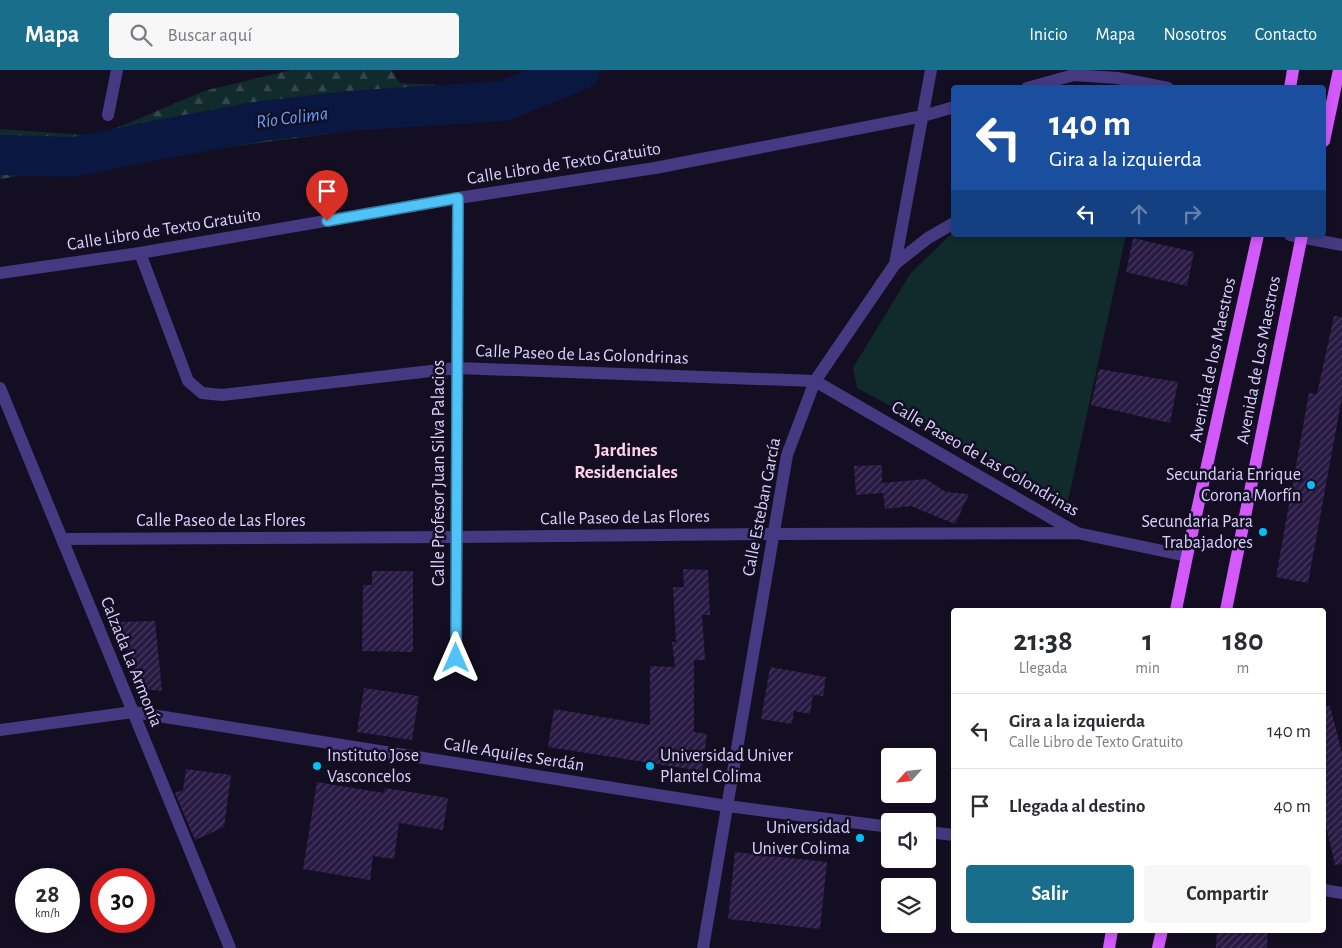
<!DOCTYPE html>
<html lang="es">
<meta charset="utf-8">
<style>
body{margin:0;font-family:"Alegreya Sans",sans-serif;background:#f7f7f7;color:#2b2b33;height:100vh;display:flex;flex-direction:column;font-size:19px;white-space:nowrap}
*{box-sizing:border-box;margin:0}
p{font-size:16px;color:#7c7c81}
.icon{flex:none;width:28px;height:28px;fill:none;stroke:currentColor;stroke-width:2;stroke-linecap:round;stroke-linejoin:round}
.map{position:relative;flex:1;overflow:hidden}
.sheet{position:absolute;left:951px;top:538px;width:375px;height:325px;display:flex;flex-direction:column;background:#fff;border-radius:5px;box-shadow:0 2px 8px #0003}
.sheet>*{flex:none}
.top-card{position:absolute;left:951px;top:15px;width:375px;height:152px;border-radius:5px;box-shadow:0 2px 8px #0003;background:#1a4fa0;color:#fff;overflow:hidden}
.needle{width:32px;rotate:243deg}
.tools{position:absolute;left:881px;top:678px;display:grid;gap:10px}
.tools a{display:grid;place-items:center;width:55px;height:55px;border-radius:5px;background:#fff;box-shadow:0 2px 8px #0003;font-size:25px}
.speed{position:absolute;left:15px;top:798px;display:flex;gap:10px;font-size:25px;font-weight:700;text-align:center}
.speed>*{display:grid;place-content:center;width:65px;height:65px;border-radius:50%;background:#fff;box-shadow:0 2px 8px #0003;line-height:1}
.speed small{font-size:12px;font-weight:400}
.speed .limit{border:8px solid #d22;background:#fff;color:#111}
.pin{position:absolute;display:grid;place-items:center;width:42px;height:42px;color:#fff;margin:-51px -21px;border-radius:50% 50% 50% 0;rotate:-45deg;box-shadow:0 0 5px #0007}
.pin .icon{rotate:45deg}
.me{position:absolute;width:55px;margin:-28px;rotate:0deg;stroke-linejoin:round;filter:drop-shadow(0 0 4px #0008)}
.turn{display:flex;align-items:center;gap:18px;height:105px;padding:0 15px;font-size:22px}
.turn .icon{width:65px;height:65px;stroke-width:2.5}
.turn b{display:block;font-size:35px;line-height:42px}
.lanes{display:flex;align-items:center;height:48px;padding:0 15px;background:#0003;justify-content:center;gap:25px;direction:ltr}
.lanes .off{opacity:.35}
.eta{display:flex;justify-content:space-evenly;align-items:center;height:85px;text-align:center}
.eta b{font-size:30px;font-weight:700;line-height:35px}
.primary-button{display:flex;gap:10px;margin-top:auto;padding:10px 15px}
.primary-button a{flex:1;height:58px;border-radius:5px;background:#196e8c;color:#fff;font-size:20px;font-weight:700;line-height:58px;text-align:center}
.primary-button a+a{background:#f7f7f7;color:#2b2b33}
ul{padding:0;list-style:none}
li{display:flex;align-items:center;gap:15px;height:75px;padding:0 15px;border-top:1px solid #e1e1e2}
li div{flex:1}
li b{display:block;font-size:19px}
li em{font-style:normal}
header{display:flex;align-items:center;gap:30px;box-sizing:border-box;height:70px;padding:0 25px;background:#196e8c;color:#fff}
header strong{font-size:24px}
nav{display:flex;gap:28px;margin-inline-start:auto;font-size:18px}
.search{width:350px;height:45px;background:#f7f7f7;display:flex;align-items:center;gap:12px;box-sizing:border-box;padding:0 18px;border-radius:5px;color:#7c7c81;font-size:19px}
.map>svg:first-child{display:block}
</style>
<header>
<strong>Mapa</strong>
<div class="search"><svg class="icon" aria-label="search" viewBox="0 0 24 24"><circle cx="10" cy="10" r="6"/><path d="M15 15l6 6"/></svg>Buscar aquí</div>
<nav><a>Inicio</a><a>Mapa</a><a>Nosotros</a><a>Contacto</a></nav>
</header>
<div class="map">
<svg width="1342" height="878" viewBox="0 0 1342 878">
<defs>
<pattern id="forest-firs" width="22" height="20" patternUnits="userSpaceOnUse" patternTransform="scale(1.25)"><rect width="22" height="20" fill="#112a2c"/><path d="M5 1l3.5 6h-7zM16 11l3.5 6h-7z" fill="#33484c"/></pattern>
<pattern id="building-hatch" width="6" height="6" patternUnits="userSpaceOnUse" patternTransform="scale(1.25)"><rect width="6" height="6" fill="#281a43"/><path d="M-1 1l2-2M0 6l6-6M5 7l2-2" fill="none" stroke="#473a5f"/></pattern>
</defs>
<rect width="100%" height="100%" fill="#140e23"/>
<!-- forest -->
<path fill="url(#forest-firs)" d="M 291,0 L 392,0 L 400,13 L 462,16 L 476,44 L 45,102 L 0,109 L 0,59 L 98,66 L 204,21 Z"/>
<!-- garden -->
<path fill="#112a2c" d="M 954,163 L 954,165 L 1126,165 L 1068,431 L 857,318 L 853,298 L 910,204 L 950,165 Z"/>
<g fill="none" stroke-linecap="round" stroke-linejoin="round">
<!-- river -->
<path stroke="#0a1740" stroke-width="40" d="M 0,85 L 74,87 L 164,69 L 255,52 L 348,41 L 504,31 L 580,0"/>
</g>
<!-- building -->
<g fill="url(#building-hatch)">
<path d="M 1133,168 L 1194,182 L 1187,216 L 1126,202 Z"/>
<path d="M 1334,246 L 1342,247 L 1342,327 L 1308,513 L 1276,507 L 1309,323 L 1317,324 Z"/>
<path d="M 1099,299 L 1178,312 L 1170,353 L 1091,335 Z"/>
<path d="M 882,395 L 882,413 L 926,409 L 946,422 L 969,424 L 955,454 L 911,436 L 885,439 L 883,423 L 856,425 L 854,396 Z"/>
<path d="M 683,499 L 708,500 L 710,545 L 702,545 L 705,590 L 694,590 L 694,662 L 707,664 L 702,701 L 548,677 L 554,639 L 650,655 L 650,596 L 675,597 L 672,572 L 676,572 L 673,517 L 684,517 Z"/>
<path d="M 372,501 L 413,501 L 413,582 L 362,581 L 363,515 L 372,515 Z"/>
<path d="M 155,551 L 162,621 L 142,619 L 116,552 Z"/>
<path d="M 770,597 L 826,607 L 823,626 L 813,625 L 810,644 L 794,641 L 792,654 L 761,649 Z"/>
<path d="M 364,618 L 419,626 L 412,670 L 357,662 Z"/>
<path d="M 1330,636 L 1342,683 L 1342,794 L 1335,795 L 1324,748 L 1324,637 Z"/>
<path d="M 186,699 L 231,705 L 224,757 L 195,770 L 175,723 L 183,720 Z"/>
<path d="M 317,712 L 384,723 L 385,718 L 448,728 L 443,760 L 399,753 L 394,789 L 373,786 L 370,810 L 303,799 Z"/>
<path d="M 735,782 L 827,792 L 820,859 L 728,849 Z"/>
<path d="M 1217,860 L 1268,860 L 1267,878 L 1216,878 Z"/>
</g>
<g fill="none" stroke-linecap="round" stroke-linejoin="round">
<!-- minor -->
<g stroke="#453a81" stroke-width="12">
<path d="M 1027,18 L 1074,5 L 1117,8 L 1168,18"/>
<path d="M 108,45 L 117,0"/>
<path d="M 1290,165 L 1342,175"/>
<path d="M 140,183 L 188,311 L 202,323 L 222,325 L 457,298 L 815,311 L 1077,463"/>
<path d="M 895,194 L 928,168 L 954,153"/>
<path d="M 0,203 L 140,183 L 458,128 L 655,98 L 923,46 L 954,37"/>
<path d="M 0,318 L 230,878"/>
<path d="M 62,469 L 457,467 L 773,464 L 1077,463 L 1187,486"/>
<path d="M 456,588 L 458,128"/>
<path d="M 0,660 L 133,642 L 727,736 L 890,757"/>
<path d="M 928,762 L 954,765"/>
<path d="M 1324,820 L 1342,823"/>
<path d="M 703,878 L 787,385 L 815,311 L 895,194 L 931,0"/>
</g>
<!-- major -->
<g stroke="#d459fd" stroke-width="12">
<path d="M 1290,18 L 1293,0"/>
<path d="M 1324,71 L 1339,0"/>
<path d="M 1176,540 L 1187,486 L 1258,165"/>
<path d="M 1226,540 L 1302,165"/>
<path d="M 1109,878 L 1112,860"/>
<path d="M 1158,878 L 1162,860"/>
</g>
</g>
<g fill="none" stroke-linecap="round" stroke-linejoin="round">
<!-- route casing -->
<g stroke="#337fa1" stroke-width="12">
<path id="route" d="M 327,151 L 458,128 L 456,588"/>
</g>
<!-- route -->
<use href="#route" stroke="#4fc3f7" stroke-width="9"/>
</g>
<!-- markers -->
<g fill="#03c1f8" stroke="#140e23" stroke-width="2">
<circle cx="1311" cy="415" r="5"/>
<circle cx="1263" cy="462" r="5"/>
<circle cx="317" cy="696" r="5"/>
<circle cx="650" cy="696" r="5"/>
<circle cx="860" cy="768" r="5"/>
</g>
<g text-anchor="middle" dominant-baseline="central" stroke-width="5" stroke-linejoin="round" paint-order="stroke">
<!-- street labels -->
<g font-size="18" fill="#dbd0fe" stroke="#140e23">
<text transform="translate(564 94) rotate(-9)">Calle Libro de Texto Gratuito</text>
<text transform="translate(164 160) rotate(-9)">Calle Libro de Texto Gratuito</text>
<text transform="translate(582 285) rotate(2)">Calle Paseo de Las Golondrinas</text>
<text transform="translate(1213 290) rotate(-78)">Avenida de los Maestros</text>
<text transform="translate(1259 290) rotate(-79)">Avenida de Los Maestros</text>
<text transform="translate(985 389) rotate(30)">Calle Paseo de Las Golondrinas</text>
<text transform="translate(439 403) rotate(-90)">Calle Profesor Juan Silva Palacios</text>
<text transform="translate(762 437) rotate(-79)">Calle Esteban García</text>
<text transform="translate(625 448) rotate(-1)">Calle Paseo de Las Flores</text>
<text x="221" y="451">Calle Paseo de Las Flores</text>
<text transform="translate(131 592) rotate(68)">Calzada La Armonía</text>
<text transform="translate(514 685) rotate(9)">Calle Aquiles Serdán</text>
</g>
<!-- poi labels -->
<g font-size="18" fill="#dbd0fe" stroke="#140e23" text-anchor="end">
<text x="1301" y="405">Secundaria Enrique<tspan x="1301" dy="21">Corona Morfín</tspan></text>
<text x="1253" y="452">Secundaria Para<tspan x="1253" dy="21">Trabajadores</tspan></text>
<text x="327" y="686" text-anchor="start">Instituto Jose<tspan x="327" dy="21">Vasconcelos</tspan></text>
<text x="660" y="686" text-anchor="start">Universidad Univer<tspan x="660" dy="21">Plantel Colima</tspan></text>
<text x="850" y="758">Universidad<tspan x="850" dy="21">Univer Colima</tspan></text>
</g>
<!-- water labels -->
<g font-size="19" font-style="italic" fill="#60a1fd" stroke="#140e23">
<text transform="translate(292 48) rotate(-7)">Río Colima</text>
</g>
<!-- neighbourhood labels -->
<g font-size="19" font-weight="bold" fill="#fed2e9" stroke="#140e23">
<text x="626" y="380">Jardines<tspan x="626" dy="22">Residenciales</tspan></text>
</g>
</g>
</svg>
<div class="tools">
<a><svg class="needle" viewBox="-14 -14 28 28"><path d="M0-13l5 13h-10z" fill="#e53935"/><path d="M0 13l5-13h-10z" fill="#7c7c81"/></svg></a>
<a><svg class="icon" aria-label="sound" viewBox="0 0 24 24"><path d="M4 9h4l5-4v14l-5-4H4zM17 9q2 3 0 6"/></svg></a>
<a><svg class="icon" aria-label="layers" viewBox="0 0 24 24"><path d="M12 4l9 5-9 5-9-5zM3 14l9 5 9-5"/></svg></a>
</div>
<div class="speed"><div>28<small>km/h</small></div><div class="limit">30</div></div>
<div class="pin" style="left:327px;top:151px;background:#d93025"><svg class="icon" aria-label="arrive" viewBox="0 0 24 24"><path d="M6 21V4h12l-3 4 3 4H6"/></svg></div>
<svg class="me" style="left:456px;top:588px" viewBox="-20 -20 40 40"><path d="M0-17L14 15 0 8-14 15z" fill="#4fc3f7" stroke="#fff" stroke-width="4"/></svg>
<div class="top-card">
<div class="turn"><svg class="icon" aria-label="left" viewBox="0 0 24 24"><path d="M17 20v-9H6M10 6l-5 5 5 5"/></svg><div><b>140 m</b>Gira a la izquierda</div></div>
<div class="lanes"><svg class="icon" aria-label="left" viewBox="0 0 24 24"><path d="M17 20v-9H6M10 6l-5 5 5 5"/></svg><svg class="icon off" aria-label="ahead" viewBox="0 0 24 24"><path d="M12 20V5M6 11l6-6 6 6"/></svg><svg class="icon off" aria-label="right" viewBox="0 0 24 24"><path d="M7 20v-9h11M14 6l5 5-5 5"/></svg></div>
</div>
<section class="sheet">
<div class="eta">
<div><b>21:38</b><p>Llegada</p></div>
<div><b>1</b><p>min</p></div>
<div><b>180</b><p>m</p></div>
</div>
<ul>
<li><svg class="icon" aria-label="left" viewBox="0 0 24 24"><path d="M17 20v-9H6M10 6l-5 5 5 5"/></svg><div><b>Gira a la izquierda</b><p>Calle Libro de Texto Gratuito</p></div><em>140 m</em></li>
<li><svg class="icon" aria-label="arrive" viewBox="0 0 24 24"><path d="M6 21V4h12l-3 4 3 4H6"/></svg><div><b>Llegada al destino</b></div><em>40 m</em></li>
</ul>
<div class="primary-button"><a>Salir</a><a>Compartir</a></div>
</section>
</div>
